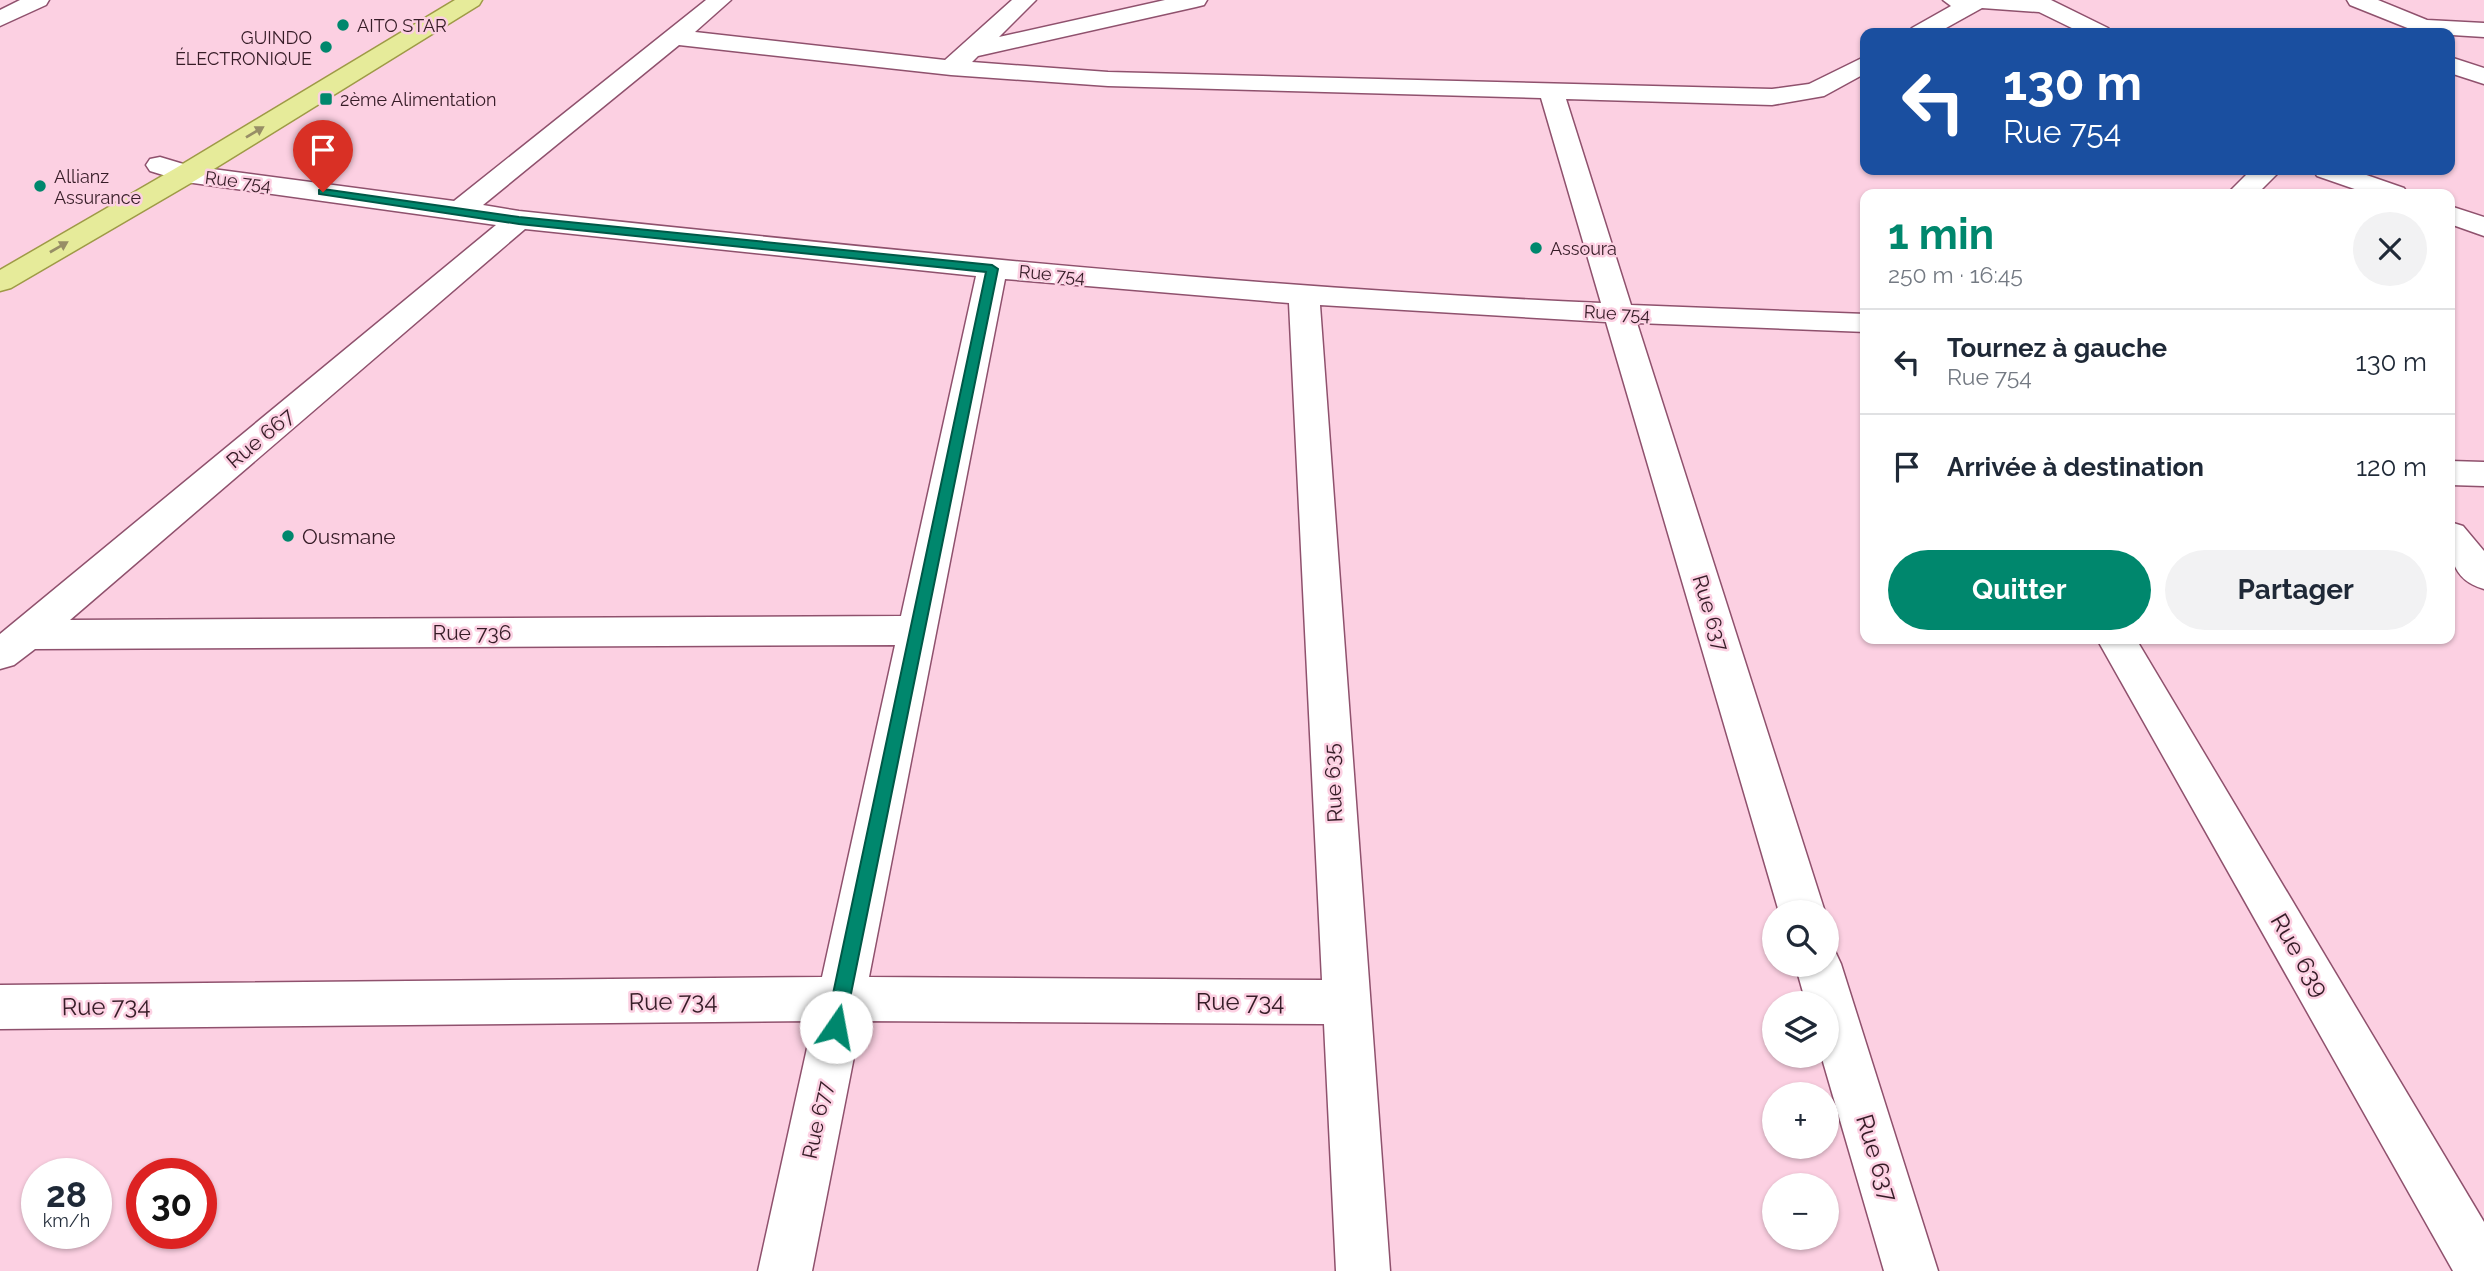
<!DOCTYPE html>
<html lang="fr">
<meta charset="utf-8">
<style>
body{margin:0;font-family:Raleway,sans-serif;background:#f2f2f3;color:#1f2937;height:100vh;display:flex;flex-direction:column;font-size:26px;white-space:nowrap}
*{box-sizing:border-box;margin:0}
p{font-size:23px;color:#747a83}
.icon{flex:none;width:38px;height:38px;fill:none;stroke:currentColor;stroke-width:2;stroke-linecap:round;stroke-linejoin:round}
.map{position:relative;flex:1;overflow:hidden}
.drawer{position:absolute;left:1860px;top:189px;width:595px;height:455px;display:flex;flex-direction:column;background:#fff;border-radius:14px;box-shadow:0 2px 5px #0004}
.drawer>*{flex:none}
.banner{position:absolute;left:1860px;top:28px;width:595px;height:147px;border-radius:14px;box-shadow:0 2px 5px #0004;background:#1a4fa0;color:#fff;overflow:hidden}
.buttons{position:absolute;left:1762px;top:900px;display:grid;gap:14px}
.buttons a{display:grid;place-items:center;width:77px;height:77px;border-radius:50%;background:#fff;box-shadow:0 2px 5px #0004;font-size:35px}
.speed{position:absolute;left:21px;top:1158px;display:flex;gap:14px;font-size:35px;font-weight:700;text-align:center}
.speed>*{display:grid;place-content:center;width:91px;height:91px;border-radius:50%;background:#fff;box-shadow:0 2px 5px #0004;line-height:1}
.speed small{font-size:18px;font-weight:400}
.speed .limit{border:10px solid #d22;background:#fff;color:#111}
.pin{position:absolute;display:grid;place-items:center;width:60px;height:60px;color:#fff;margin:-72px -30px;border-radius:50% 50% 50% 0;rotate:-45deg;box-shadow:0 0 7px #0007}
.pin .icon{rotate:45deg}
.me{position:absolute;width:77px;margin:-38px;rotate:12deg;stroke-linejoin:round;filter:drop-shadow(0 0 5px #0008)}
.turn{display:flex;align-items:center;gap:24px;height:147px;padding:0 28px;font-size:32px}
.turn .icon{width:91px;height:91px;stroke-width:2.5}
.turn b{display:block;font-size:49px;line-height:60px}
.round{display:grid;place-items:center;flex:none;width:74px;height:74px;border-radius:37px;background:#f2f2f3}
.head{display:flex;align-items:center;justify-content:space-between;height:119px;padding:0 28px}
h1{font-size:42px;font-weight:700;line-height:52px;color:#00876d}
.cta{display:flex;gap:14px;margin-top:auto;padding:14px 28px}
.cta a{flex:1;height:80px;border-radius:42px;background:#00876d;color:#fff;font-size:28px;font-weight:700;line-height:80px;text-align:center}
.cta a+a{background:#f2f2f3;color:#1f2937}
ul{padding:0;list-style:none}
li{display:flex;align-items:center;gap:21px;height:105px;padding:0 28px;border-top:2px solid #e0e1e3}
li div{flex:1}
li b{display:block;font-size:26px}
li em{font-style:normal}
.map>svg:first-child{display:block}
</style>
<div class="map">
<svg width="2484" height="1271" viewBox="0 0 2484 1271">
<rect width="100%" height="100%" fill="#fcd0e2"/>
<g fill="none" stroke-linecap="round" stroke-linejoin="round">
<!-- minor casing -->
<g stroke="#8f516d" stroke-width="3">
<g id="minor">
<path d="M 20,0 L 49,0 L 46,5 L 0,26 L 0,10 Z"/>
<path d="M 706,0 L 731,0 L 695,32 L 945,60 L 1012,0 L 1036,0 L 999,37 L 1165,0 L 1207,0 L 1204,5 L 1196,7 L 978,56 L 972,62 L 1108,72 L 1772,89 L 1809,84 L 1866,56 L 1866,73 L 1824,96 L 1772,105 L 1566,99 L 1631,305 L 1866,314 L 1866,332 L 1637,323 L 1825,912 L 1779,912 L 1606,322 L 1320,305 L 1390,1271 L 1336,1271 L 1324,1024 L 861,1021 L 812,1271 L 758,1271 L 813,1021 L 0,1029 L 0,985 L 822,977 L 895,645 L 35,649 L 14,665 L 0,669 L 0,634 L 496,225 L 186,182 L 150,171 L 146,165 L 150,159 L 160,157 L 190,166 L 454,201 ZM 679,45 L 951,75 L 1108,86 L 1541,98 L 1601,303 C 1239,287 879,249 519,211 L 483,205 ZM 525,229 L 976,276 L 901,616 L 70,620 ZM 1005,279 L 1289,303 L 1322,980 L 869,977 Z"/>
<path d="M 1943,0 L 2051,0 L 2108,28 L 2112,33 L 2082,33 L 2039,12 L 1982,8 L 1937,33 L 1908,33 L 1912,28 L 1951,6 Z"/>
<path d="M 2347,0 L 2378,0 L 2427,20 L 2484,23 L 2484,37 L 2420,33 L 2350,5 Z"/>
<path d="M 2450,57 L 2484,68 L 2484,84 L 2450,73 Z"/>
<path d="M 2251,170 L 2281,170 L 2257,194 L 2227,194 Z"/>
<path d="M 2313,170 L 2352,170 L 2404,188 L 2408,194 L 2369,194 L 2317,176 Z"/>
<path d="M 2450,206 L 2484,217 L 2484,236 L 2450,224 Z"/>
<path d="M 2450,461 L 2484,462 L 2484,486 L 2450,485 Z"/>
<path d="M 2450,522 L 2463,526 L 2484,551 L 2484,589 C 2449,579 2450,553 2450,522 Z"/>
<path d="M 2097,639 L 2136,639 L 2484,1222 L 2484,1271 L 2453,1271 Z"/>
<path d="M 1827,946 L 1834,949 L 1841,964 L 1938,1271 L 1884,1271 L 1821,1055 L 1827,1055 L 1827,1003 L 1806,1003 L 1795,964 L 1827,964 Z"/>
</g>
</g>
<!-- primary casing -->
<g stroke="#9e9a46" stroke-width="3">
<path id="primary" d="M 455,0 L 482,0 L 479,5 L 196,180 L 11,288 L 0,291 L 0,270 L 176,168 Z"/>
</g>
<!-- minor -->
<use href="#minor" fill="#fff" fill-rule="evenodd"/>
<!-- primary -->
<use href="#primary" fill="#e6eb9a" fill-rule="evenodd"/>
</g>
<!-- one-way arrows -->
<defs><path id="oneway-solid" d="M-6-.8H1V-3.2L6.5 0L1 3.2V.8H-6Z" transform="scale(1.75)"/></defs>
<g fill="#978e66">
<use href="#oneway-solid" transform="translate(255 132) rotate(-31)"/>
<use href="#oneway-solid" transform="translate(59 247) rotate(-30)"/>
</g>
<!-- route -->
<path fill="#00876d" stroke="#005847" stroke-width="2" d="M 323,189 L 519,217 L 992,265 L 998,269 L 843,1033 L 836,1036 L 829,1033 L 826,1027 L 986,272 L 519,224 L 319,194 L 319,190 Z"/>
<!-- markers -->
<g fill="#00876d" stroke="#fcd0e2" stroke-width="2.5">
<circle cx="343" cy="25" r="7"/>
<circle cx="326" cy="47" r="7"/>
<rect x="319" y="92" width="14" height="14" rx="3.5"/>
<circle cx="40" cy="186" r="7"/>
<circle cx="1536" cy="248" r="7"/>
<circle cx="288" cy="536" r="7"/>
</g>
<g text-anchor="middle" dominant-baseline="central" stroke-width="5" stroke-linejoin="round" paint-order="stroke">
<!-- far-poi labels -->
<g font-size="18" fill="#361c27" stroke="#fcd0e2" text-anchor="start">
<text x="357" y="25">AITO STAR</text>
<text x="312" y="37" text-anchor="end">GUINDO<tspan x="312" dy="21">ÉLECTRONIQUE</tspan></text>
<text x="340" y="99">2ème Alimentation</text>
<text x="54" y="176">Allianz<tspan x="54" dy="21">Assurance</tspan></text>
<text x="1550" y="248">Assoura</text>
</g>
<!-- far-street labels -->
<g font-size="18" fill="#361c27" stroke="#fcd0e2">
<text transform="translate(238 181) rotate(7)">Rue 754</text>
<text transform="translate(1052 274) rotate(5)">Rue 754</text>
<text transform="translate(1617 313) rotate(3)">Rue 754</text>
</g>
<!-- street labels -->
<g font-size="21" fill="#361c27" stroke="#fcd0e2">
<text transform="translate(260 438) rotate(-40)">Rue 667</text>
<text transform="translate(1711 613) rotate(73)">Rue 637</text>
<text x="472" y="632">Rue 736</text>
<text transform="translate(1333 783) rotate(-93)">Rue 635</text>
<text transform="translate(817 1120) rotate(-78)">Rue 677</text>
</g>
<!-- poi labels -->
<g font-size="21" fill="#361c27" stroke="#fcd0e2" text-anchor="start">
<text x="302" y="536">Ousmane</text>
</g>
<!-- near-street labels -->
<g font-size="24" fill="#361c27" stroke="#fcd0e2">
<text transform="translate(2300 955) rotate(60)">Rue 639</text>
<text transform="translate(673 1001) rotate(-1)">Rue 734</text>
<text x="1240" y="1001">Rue 734</text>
<text transform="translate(106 1006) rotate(-1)">Rue 734</text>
<text transform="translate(1877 1158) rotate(73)">Rue 637</text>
</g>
</g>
</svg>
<div class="buttons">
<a><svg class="icon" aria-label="search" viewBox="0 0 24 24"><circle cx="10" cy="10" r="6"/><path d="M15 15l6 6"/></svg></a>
<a><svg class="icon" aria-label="layers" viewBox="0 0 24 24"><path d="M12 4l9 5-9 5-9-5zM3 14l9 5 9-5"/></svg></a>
<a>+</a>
<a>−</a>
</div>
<div class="speed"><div>28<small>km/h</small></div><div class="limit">30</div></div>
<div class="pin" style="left:323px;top:192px;background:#d93025"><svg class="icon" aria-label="arrive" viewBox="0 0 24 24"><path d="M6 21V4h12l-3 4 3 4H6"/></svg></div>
<svg class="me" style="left:836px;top:1027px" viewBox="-20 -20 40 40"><circle r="19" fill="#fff"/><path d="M0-13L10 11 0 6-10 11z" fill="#00876d"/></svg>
<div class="banner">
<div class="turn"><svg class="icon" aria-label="left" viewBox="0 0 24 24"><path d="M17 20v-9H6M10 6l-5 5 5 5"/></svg><div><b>130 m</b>Rue 754</div></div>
</div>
<section class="drawer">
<div class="head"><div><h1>1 min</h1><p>250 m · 16:45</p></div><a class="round"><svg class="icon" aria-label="close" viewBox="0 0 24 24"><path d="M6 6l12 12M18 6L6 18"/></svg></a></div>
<ul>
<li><svg class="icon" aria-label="left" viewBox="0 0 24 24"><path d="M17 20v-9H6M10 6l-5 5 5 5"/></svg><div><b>Tournez à gauche</b><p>Rue 754</p></div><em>130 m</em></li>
<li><svg class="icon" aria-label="arrive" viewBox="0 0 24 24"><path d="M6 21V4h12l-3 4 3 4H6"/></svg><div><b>Arrivée à destination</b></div><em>120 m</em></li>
</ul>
<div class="cta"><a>Quitter</a><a>Partager</a></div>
</section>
</div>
